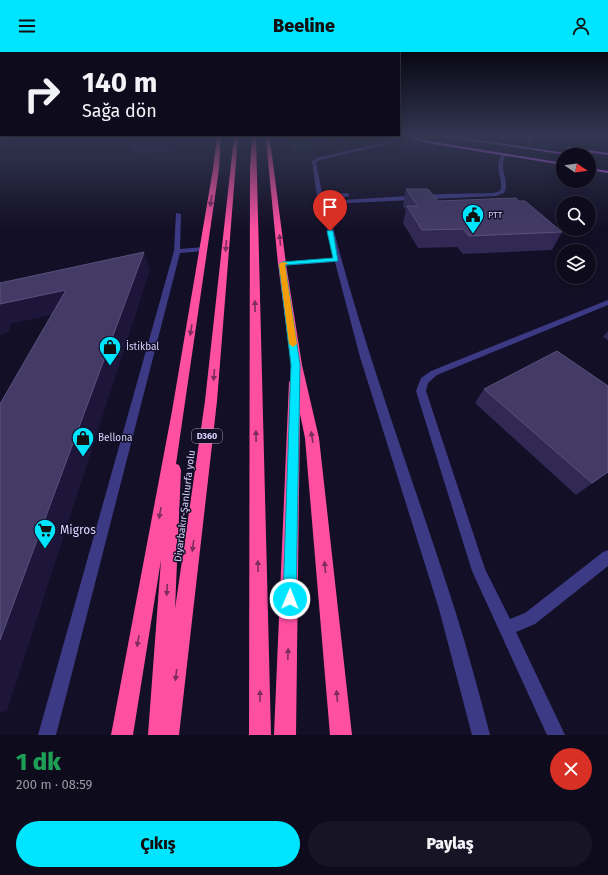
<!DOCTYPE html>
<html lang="tr">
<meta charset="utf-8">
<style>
body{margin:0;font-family:"Fira Sans",sans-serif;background:#171425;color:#f1f3f6;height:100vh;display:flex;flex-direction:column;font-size:15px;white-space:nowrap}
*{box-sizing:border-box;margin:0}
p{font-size:13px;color:#9b9ba3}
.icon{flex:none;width:22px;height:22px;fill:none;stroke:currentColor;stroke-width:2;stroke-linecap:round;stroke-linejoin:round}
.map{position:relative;height:683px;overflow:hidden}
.drawer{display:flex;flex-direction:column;background:#0e0b1c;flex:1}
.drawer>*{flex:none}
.guide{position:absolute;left:0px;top:0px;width:400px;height:84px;box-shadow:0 4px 16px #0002,0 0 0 1px #2e2b3b;background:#0e0b1c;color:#f1f3f6;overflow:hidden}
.needle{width:26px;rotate:103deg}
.buttons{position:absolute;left:556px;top:96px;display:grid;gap:8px}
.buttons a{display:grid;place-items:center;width:40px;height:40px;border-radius:50%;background:#0e0b1c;box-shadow:0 4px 16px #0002,0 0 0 1px #2e2b3b;font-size:20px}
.pin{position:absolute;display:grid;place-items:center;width:34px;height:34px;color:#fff;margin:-41px -17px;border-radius:50% 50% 50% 0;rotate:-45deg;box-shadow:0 0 4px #0007}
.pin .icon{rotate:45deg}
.me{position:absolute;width:44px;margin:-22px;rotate:1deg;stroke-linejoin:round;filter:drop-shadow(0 0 3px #0008)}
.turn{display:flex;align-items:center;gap:14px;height:84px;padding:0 16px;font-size:18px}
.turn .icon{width:52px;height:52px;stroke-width:2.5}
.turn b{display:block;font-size:28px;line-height:34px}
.round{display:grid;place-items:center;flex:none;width:42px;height:42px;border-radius:21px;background:#171425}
.overview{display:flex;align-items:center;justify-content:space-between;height:68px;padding:0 16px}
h1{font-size:24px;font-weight:800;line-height:30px;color:#1e9e55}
.cta{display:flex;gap:8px;margin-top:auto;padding:8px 16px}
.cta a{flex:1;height:46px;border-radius:24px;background:#00e5ff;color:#111;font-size:16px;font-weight:800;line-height:46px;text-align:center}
.cta a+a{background:#171425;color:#f1f3f6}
header{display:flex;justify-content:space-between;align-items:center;height:52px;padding:0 16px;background:#00e5ff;color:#111;font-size:18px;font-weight:800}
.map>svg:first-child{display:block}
</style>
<header><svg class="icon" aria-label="menu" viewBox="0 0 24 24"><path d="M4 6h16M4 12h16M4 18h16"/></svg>Beeline<svg class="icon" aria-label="person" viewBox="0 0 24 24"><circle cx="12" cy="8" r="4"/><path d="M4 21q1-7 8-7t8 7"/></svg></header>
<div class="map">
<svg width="608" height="683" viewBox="0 0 608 683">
<rect width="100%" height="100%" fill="#130f26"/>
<!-- green -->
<g fill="#12302f">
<path d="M 291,83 L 296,83 L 317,93 L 294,97 L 289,88 Z"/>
<path d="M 320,83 L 391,83 L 385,88 L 360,93 L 343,87 L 334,89 Z"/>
</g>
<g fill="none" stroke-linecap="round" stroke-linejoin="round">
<!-- path -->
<path stroke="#2fb8b0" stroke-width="1" stroke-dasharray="1 1.5" stroke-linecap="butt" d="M 307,83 L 326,92"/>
<!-- minor -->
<g fill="#3d3a85" fill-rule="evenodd">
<path d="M 400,83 L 404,83 L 384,93 L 320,108 L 316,110 L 322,142 L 347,141 L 350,143 L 347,145 L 324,145 L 326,149 L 441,142 L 493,141 L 500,139 C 505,128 492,116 502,102 L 506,103 C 497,116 511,129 504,141 L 496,144 L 327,152 C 361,291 412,423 455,558 C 468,599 479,641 490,683 L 472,683 L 439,557 L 360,305 L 335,210 L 282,214 L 279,212 L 282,210 L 334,206 L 321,151 L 317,144 L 312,109 L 316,106 L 382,91 Z"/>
<path d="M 529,83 L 533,83 L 531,90 L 529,91 L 527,90 Z"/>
<path d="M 176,161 L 181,162 L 180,197 L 204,195 L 207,197 L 204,199 L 180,201 L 56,683 L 38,683 L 174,199 Z"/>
<path d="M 608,248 L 608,253 L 437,323 L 428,331 L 426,339 L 485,517 L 510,567 L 525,561 L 603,500 L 608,498 L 608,514 L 535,572 L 516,580 L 565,683 L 547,683 L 472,519 L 416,339 L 421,326 L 431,319 Z"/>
</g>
<!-- major -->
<g fill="#c25bff" fill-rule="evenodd">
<path d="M 403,83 L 408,83 L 428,89 L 563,111 L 563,113 L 427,91 Z"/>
<path d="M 436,83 L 444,83 L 578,103 L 567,103 Z"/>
<path d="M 568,95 L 608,101 L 608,103 L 566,97 Z"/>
<path d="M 589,116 L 608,119 L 608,121 L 589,118 Z"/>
</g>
<!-- highway -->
<g fill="#ff4fa3" fill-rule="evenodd">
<path d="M 0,83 L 9,83 L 0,85 Z"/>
<path d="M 217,83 L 221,83 L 219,117 L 176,412 L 179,413 L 181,418 L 175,557 L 205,349 L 234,85 L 236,84 L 238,85 L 217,349 L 179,683 L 148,683 L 161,508 L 133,683 L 111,683 L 172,359 L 213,117 Z"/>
<path d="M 268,83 L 272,83 L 270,88 L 286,212 L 302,313 L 319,386 L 352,683 L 330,683 L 305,386 L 300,362 L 296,683 L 274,683 L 289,330 L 293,326 L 278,212 L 266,88 Z"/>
<path d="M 254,84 L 256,85 L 271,683 L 249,683 L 250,117 L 252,85 Z"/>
</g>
</g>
<!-- wall -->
<g fill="#312854">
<path d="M 127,83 L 168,83 L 172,98 L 137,102 Z"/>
<path d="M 552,83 L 579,83 L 577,86 Z"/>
<path d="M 406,137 L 438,149 L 519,149 L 562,180 L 552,198 L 463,202 L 457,195 L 418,196 L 403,171 L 406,158 L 403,154 Z"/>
<path d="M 608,279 L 608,288 L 603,285 Z"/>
<path d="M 484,337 L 608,420 L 576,443 L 475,351 Z"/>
</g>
<!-- shaded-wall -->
<g fill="#1d163a">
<path d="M 131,83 L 168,83 L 172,98 L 137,102 Z"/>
<path d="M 144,200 L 150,218 L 7,659 L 0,660 L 0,588 Z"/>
<path d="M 66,238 L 77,257 L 10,272 L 9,280 L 0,283 L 0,252 Z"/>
</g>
<!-- building -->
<g fill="#433a66" stroke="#5a527e">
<path d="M 406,137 L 428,137 L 438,149 L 516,146 L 519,149 L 525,149 L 562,180 L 469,184 L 463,177 L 422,178 L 407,154 L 418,154 Z"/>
<path d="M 144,200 L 0,588 L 0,352 L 66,238 L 0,252 L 0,231 Z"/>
<path d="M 557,299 L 608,334 L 608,420 L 592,431 L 484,337 Z"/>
</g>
<!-- one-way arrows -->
<defs><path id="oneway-solid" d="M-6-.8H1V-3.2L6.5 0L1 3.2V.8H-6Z"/></defs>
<g fill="#7d2c5e">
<use href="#oneway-solid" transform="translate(211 149) rotate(99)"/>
<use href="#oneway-solid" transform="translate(280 188) rotate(-95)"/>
<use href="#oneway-solid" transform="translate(226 194) rotate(95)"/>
<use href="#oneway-solid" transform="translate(255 254) rotate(-91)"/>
<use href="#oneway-solid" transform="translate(191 278) rotate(99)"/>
<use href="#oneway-solid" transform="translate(214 323) rotate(95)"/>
<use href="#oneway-solid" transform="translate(256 384) rotate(-91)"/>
<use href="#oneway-solid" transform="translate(312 385) rotate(-99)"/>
<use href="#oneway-solid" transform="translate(160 461) rotate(100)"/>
<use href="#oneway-solid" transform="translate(193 494) rotate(97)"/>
<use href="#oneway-solid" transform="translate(258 514) rotate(-91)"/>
<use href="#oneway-solid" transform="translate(325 515) rotate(-95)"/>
<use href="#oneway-solid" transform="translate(167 538) rotate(93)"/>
<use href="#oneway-solid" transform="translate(138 589) rotate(100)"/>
<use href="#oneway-solid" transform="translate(288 602) rotate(-88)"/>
<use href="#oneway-solid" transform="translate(176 623) rotate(97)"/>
<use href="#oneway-solid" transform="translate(260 644) rotate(-91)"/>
<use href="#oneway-solid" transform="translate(337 644) rotate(-95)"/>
</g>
<!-- sky -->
<linearGradient id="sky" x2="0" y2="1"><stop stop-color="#0a0815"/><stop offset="0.47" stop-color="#333752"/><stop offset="1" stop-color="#333752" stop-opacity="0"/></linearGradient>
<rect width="608" height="178" fill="url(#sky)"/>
<!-- route -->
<path fill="#00e5ff" stroke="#0095a6" d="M 330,178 L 333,179 L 338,209 L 285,213 L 300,313 L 296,547 L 294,552 L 290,554 L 285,552 L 283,547 L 291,313 L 279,212 L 282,210 L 333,206 L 327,179 Z"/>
<!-- slow -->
<path fill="#f59e0b" d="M 282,210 L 288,211 L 285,213 L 297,292 L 293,295 L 289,292 L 279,212 Z"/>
<!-- icons -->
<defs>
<g id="civic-pin" transform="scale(1.15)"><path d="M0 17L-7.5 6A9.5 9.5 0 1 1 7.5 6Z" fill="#00e5ff" stroke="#130f26"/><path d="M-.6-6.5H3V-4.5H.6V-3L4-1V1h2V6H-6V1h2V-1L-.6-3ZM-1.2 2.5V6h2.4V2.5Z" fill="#111"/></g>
<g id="shop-pin" transform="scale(1.15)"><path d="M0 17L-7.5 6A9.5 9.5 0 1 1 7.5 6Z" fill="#00e5ff" stroke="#130f26"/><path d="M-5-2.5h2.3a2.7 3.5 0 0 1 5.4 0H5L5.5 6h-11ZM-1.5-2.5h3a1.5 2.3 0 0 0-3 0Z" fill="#111"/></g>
<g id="supermarket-pin" transform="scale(1.15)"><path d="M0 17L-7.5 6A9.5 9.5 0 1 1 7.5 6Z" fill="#00e5ff" stroke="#130f26"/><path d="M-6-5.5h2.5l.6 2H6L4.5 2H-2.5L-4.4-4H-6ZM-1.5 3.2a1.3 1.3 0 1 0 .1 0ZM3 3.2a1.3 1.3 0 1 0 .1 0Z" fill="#111"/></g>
</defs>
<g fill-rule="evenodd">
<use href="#civic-pin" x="473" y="163"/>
<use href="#shop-pin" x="110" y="295"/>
<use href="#shop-pin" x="83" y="386"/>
<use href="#supermarket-pin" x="45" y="478"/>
</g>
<g text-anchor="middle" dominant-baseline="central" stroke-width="3" stroke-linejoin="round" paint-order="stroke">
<!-- far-poi labels -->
<g font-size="9" fill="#d9d4ff" stroke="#130f26" text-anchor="start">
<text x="488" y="163">PTT</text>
</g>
<!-- shield labels -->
<rect fill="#130f26" stroke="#9e99be" stroke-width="1" x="192" y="377" width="30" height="14" rx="3"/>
<g font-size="9" font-weight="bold" fill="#d9d4ff">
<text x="207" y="384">D360</text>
</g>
<!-- poi labels -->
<g font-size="10" fill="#d9d4ff" stroke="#130f26" text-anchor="start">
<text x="126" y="295">İstikbal</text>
<text x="98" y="386">Bellona</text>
</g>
<!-- street labels -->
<g font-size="10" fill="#d9d4ff" stroke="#130f26">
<text transform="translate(185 454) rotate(-83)">Diyarbakır-Şanlıurfa yolu</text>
</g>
<!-- near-poi labels -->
<g font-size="12" fill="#d9d4ff" stroke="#130f26" text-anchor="start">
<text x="60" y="478">Migros</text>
</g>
</g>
</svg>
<div class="buttons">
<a><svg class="needle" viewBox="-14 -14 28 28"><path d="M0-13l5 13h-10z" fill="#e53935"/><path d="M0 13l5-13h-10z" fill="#9b9ba3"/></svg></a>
<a><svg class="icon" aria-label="search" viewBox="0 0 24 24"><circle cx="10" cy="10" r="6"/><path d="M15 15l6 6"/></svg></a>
<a><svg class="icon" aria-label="layers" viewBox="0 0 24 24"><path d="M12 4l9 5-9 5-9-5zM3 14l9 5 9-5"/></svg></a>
</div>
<div class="pin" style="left:330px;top:179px;background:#d93025"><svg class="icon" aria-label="arrive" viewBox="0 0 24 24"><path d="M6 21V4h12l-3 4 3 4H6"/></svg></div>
<svg class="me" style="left:290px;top:547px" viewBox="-20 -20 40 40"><circle r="17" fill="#00e5ff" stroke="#fff" stroke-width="3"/><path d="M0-11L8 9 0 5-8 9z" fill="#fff"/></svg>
<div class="guide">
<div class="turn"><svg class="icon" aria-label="right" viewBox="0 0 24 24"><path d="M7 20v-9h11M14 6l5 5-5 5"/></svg><div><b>140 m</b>Sağa dön</div></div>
</div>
</div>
<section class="drawer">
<div class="overview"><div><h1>1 dk</h1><p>200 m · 08:59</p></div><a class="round" style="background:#d93025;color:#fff"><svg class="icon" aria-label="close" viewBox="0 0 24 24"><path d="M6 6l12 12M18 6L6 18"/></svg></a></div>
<div class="cta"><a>Çıkış</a><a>Paylaş</a></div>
</section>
